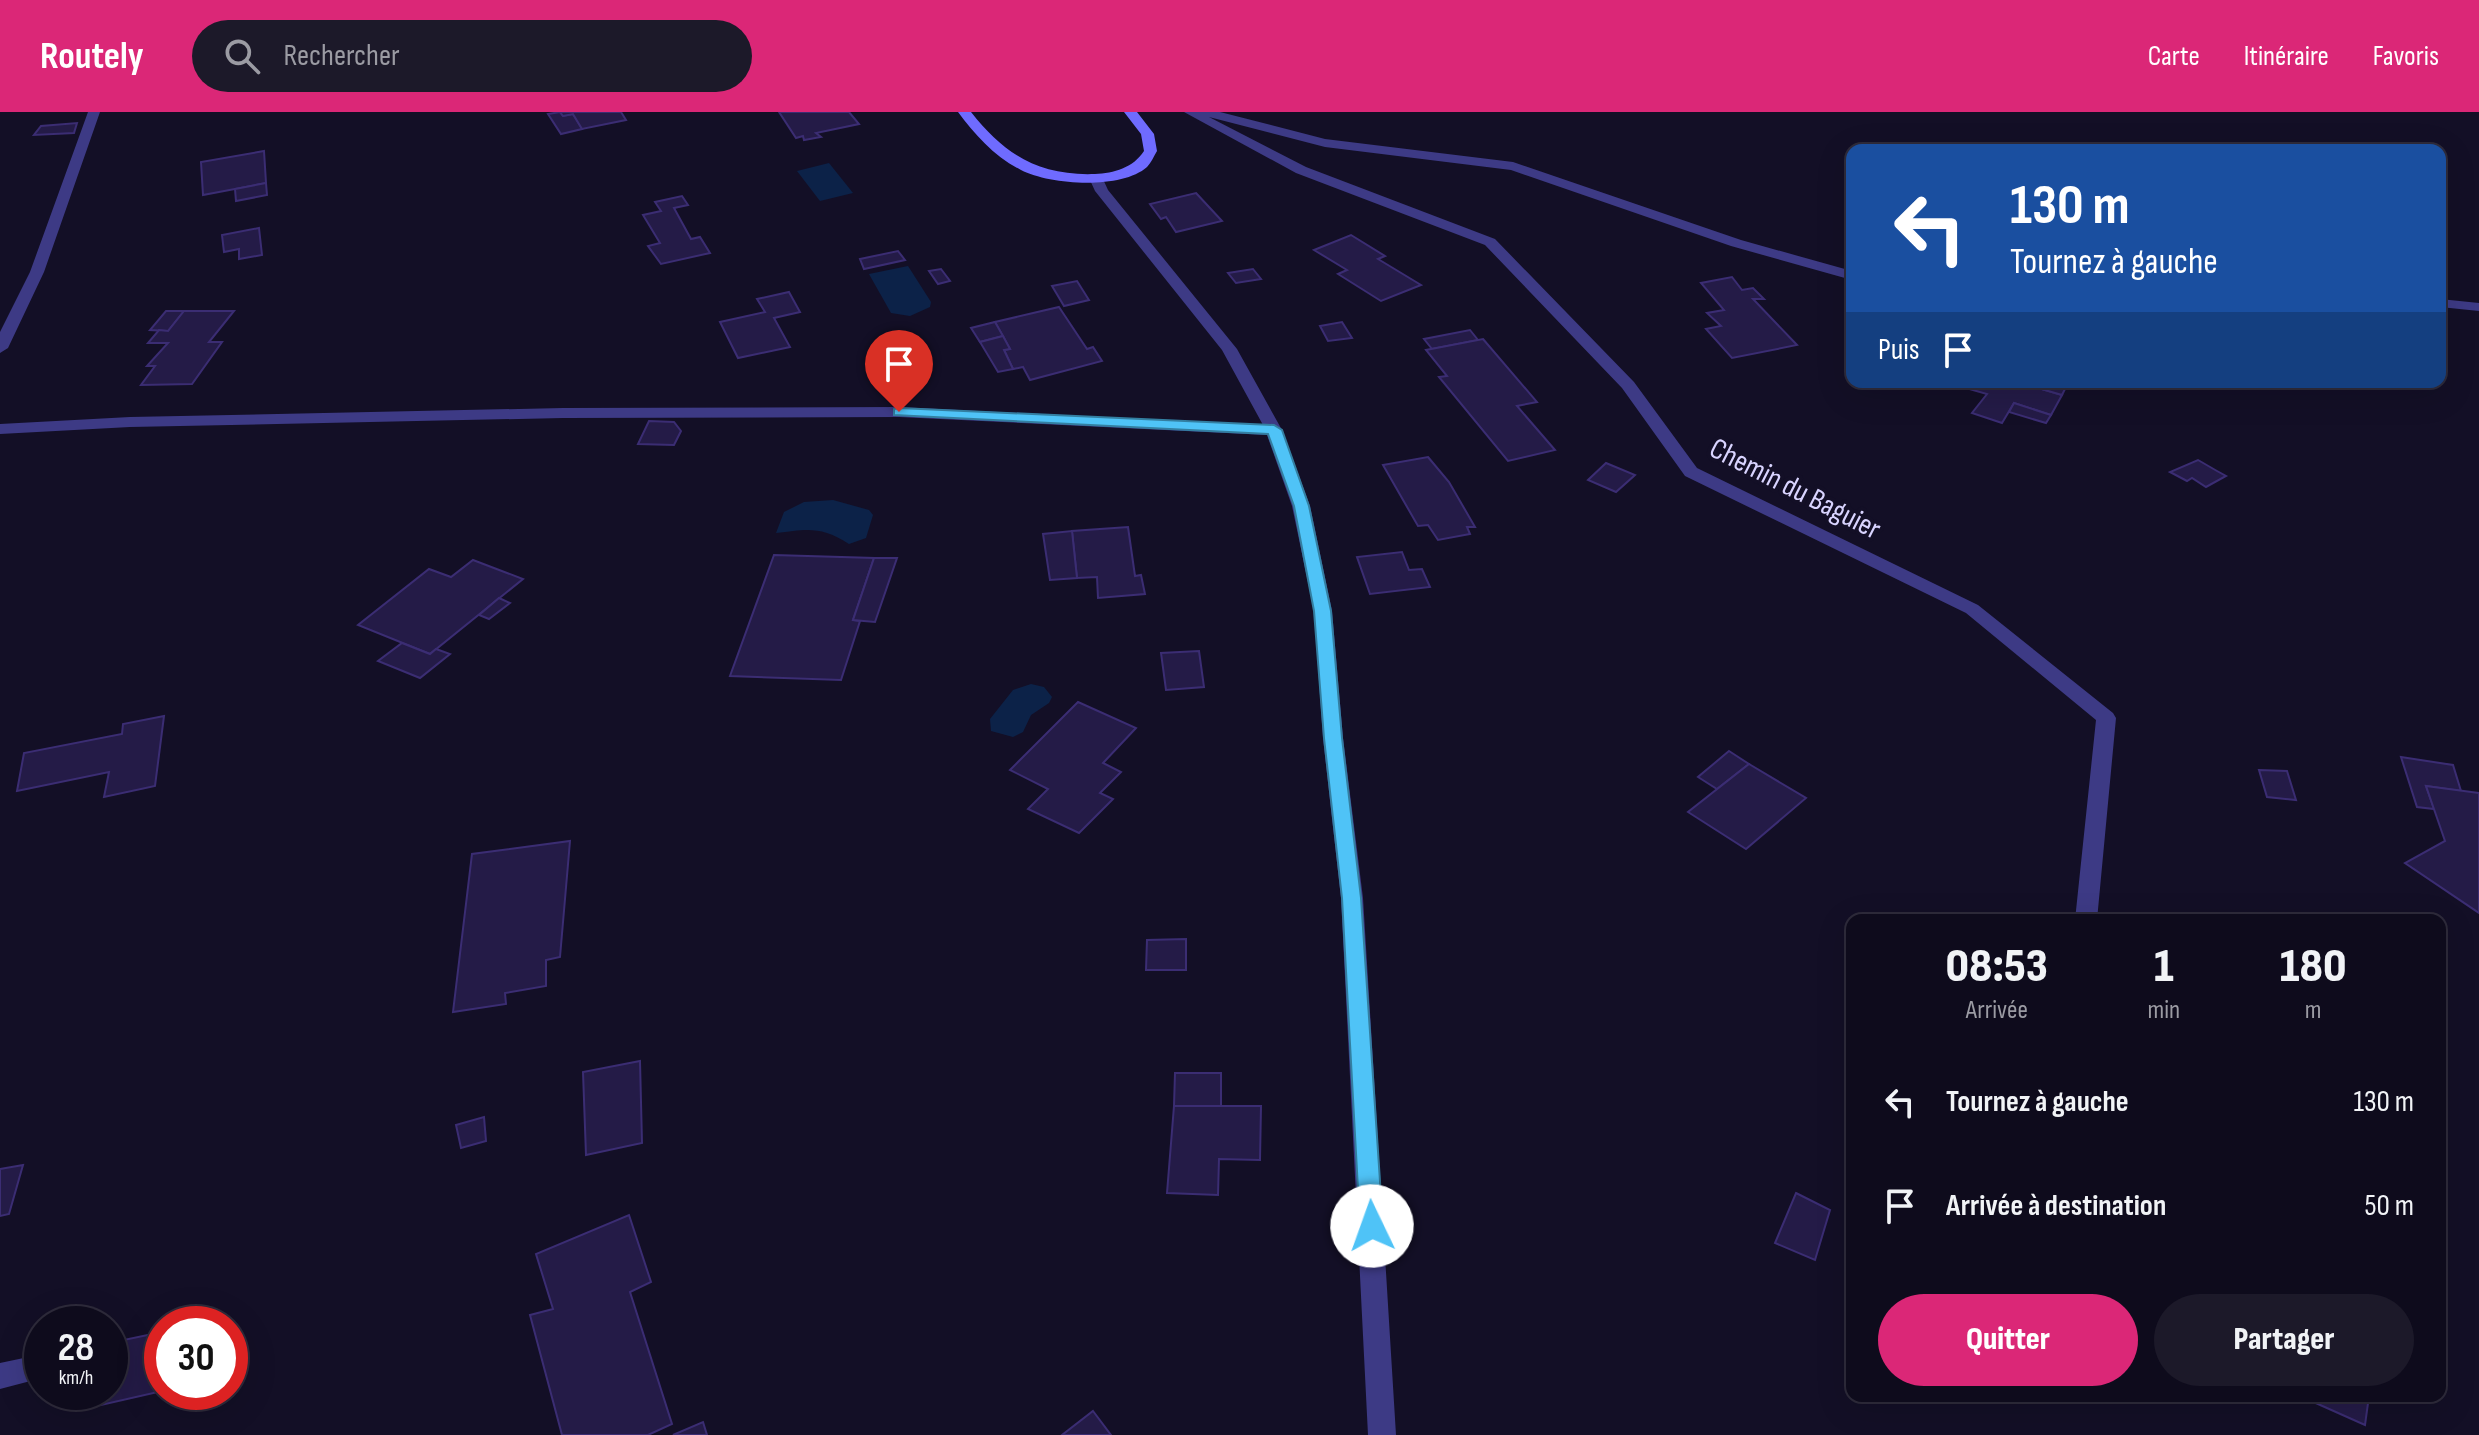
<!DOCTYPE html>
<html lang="fr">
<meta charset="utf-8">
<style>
body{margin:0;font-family:"Sofia Sans Condensed",sans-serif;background:#1c1929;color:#f1f3f6;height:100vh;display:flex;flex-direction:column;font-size:30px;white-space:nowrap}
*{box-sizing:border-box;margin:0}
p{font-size:26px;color:#9b9ba3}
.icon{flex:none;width:44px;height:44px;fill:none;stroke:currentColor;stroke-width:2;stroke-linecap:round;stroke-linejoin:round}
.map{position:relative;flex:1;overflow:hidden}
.drawer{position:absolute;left:1846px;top:802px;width:600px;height:488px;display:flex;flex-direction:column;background:#0e0b1c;border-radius:16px;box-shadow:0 8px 32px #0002,0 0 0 2px #2e2b3b}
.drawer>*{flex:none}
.banner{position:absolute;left:1846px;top:32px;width:600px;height:244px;border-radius:16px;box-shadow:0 8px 32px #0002,0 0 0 2px #2e2b3b;background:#1a4fa0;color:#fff;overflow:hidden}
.speed{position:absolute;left:24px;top:1194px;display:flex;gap:16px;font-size:40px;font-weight:700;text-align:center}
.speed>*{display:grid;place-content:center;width:104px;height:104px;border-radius:50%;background:#0e0b1c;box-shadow:0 8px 32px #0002,0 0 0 2px #2e2b3b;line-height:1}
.speed small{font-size:20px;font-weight:400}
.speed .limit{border:12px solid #d22;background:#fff;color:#111}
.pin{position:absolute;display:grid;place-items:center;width:68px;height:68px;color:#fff;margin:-82px -34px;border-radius:50% 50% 50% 0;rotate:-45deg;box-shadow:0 0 8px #0007}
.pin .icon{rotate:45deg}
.me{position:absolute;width:88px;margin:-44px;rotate:357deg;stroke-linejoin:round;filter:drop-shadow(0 0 6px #0008)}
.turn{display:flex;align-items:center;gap:28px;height:168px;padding:0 32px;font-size:36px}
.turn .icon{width:104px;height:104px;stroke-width:2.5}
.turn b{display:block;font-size:56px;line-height:68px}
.then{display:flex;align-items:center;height:76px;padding:0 32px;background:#0003;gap:16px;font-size:30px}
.eta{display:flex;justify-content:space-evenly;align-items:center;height:136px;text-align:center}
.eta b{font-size:48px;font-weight:800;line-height:56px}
.button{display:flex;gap:16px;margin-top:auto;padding:16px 32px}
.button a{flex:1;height:92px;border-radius:48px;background:#db2777;color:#fff;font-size:32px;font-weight:800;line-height:92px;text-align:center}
.button a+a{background:#1c1929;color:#f1f3f6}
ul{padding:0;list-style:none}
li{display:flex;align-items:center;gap:24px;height:104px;padding:0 32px}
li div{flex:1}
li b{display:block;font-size:30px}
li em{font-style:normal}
header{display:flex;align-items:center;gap:48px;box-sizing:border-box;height:112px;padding:0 40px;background:#db2777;color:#fff}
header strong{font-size:38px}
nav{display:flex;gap:44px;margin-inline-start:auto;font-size:28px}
.search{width:560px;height:72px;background:#1c1929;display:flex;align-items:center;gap:20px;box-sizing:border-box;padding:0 28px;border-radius:44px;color:#9b9ba3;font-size:30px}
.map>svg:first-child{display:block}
</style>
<header>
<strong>Routely</strong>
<div class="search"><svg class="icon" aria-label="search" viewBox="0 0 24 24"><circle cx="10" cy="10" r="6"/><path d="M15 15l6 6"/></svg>Rechercher</div>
<nav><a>Carte</a><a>Itinéraire</a><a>Favoris</a></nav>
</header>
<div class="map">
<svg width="2479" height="1323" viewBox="0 0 2479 1323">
<rect width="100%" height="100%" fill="#130f26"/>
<!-- water -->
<g fill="#0c2248">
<path d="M 829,51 L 853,81 L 820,89 L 797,59 Z"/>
<path d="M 908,154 L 931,190 L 930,195 L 910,204 L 891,201 L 869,162 Z"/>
<path d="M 833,388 L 869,398 L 873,403 L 866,426 L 849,432 C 821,414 808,417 776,421 L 784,400 L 804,390 Z"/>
<path d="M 1031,572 L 1044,575 L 1052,585 L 1049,591 L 1031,603 L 1023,620 L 1013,625 L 991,619 L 990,607 L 1013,578 Z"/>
</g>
<!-- building -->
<g fill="#241b47" stroke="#3b2d73" stroke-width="2">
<path d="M 560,0 L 563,4 L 573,2 L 582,17 L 561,22 L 548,2 Z"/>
<path d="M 560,0 L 621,0 L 626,8 L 582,17 L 573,2 L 563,4 Z"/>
<path d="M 779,0 L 849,0 L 859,12 L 816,21 L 821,25 L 804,28 L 803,24 L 796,26 Z"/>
<path d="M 77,11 L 74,21 L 34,23 L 41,14 Z"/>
<path d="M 264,39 L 266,71 L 203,83 L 201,50 Z"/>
<path d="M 266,71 L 267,83 L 236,89 L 235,77 Z"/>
<path d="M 1196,81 L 1222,109 L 1176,120 L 1166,105 L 1161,107 L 1150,92 Z"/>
<path d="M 682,84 L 688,93 L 674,96 L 691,127 L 700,125 L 710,141 L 661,152 L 648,134 L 660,131 L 643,103 L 661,99 L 655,90 Z"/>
<path d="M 259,116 L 262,143 L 239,147 L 239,137 L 224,140 L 222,123 Z"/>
<path d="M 1351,123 L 1385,144 L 1378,147 L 1421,173 L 1381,189 L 1338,162 L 1347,158 L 1314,138 Z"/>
<path d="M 898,139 L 905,148 L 864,157 L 860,147 Z"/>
<path d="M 941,157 L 950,169 L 938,172 L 929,159 Z"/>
<path d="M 1253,157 L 1261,167 L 1236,171 L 1228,161 Z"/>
<path d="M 1732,165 L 1742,178 L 1753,176 L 1764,187 L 1753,187 L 1797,233 L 1732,246 L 1706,217 L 1721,214 L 1707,201 L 1724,198 L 1701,171 Z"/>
<path d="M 1077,169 L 1089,188 L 1064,194 L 1052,174 Z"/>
<path d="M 789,180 L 800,200 L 774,206 L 790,235 L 738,246 L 720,210 L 765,200 L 757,187 Z"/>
<path d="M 1059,195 L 1087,237 L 1093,235 L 1102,249 L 1030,268 L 1023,255 L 1013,257 L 1004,238 L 1010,237 L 995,210 Z"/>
<path d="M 166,199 L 184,199 L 168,219 L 150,218 Z"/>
<path d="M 184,199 L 234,199 L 209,230 L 222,230 L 192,272 L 141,273 L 155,254 L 147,254 L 168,231 L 148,231 L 159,218 L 168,219 Z"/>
<path d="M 995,210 L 1003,224 L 980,230 L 971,216 Z"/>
<path d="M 1342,210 L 1352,226 L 1328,229 L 1320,214 Z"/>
<path d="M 1470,218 L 1478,228 L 1432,237 L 1424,227 Z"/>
<path d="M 1003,224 L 1010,237 L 1004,238 L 1013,257 L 998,260 L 980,230 Z"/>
<path d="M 1483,227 L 1537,290 L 1517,294 L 1555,338 L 1508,349 L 1439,265 L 1447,264 L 1426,238 Z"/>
<path d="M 1945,270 L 2030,270 L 2028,273 L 2062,283 L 2051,303 L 2014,291 L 2002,311 L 1972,301 L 1987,282 Z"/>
<path d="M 2030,270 L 2055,270 L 2067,273 L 2062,283 L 2028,273 Z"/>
<path d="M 2014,291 L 2051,303 L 2046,311 L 2009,300 Z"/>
<path d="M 649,309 L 674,310 L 681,319 L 674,333 L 638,332 Z"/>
<path d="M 1428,345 L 1449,370 L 1475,415 L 1467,415 L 1470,422 L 1438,428 L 1428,413 L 1418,414 L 1383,353 Z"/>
<path d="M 2198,348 L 2217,359 L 2226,364 L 2206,375 L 2192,366 L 2187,369 L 2170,360 Z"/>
<path d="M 1606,351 L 1635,363 L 1616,380 L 1588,368 Z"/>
<path d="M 1128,415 L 1135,464 L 1141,463 L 1145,482 L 1098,486 L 1097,465 L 1077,466 L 1072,419 Z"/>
<path d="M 1072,419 L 1077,466 L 1050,468 L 1043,422 Z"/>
<path d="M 1402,440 L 1409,458 L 1422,457 L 1430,475 L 1370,482 L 1357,445 Z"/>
<path d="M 774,443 L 874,446 L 853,508 L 860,509 L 841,568 L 730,564 Z"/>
<path d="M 874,446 L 897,446 L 875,510 L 853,508 Z"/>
<path d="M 473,448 L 523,467 L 430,542 L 358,513 L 429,457 L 451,465 Z"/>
<path d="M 499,486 L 510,491 L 489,507 L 479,503 Z"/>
<path d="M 402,531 L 430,542 L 436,537 L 450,542 L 420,566 L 378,549 Z"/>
<path d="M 1199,539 L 1204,575 L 1166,578 L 1161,541 Z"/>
<path d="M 1078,590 L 1136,616 L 1103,651 L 1121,660 L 1100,681 L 1113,687 L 1079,721 L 1028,697 L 1048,677 L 1010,658 Z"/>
<path d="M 164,604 L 155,674 L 104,685 L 109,660 L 17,679 L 24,641 L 122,622 L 123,612 Z"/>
<path d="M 1729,639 L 1749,652 L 1717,677 L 1698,665 Z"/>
<path d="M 2401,645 L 2453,653 L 2461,679 L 2426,674 L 2434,697 L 2417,695 Z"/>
<path d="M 1749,652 L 1806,686 L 1746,737 L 1688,700 Z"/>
<path d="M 2259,658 L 2287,659 L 2296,688 L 2267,685 Z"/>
<path d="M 2426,674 L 2479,681 L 2479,801 L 2405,751 L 2445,729 Z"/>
<path d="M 570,729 L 560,845 L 546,848 L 546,874 L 505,881 L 506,892 L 453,900 L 472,742 Z"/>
<path d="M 1186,827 L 1186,858 L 1146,858 L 1147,828 Z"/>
<path d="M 640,949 L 642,1031 L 586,1043 L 583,960 Z"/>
<path d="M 1175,961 L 1221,961 L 1221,994 L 1174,994 Z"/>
<path d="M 1174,994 L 1261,994 L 1260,1048 L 1219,1047 L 1218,1083 L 1167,1081 Z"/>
<path d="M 484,1005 L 486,1029 L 461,1036 L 456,1013 Z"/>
<path d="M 23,1053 L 9,1102 L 0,1104 L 0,1057 Z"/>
<path d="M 1796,1081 L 1830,1098 L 1815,1148 L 1775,1131 Z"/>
<path d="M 629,1103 L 651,1170 L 630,1180 L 672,1312 L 648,1323 L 562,1323 L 530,1203 L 553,1197 L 536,1142 Z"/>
<path d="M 162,1220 L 158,1280 L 101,1293 L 103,1280 L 110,1280 L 110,1249 L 114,1230 Z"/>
<path d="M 2300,1284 L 2369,1284 L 2365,1313 Z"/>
<path d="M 1093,1299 L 1111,1323 L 1062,1323 Z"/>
<path d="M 703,1310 L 707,1323 L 673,1323 Z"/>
</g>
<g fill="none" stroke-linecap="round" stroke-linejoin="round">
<!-- street -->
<g fill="#3d3a85" fill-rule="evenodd">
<path d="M 88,0 L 100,0 L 44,160 L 8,236 L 0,241 L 0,220 L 30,160 Z"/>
<path d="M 1184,0 L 1220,0 L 1325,27 L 1513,50 L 1741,128 L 1852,159 L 1852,168 L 1731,134 L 1511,58 L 1325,35 L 1209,5 L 1306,55 L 1495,127 L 1634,270 L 1697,356 L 1978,493 L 2113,601 L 2116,606 L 2097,808 L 2075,808 L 2096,608 L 1966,501 L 1685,364 L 1622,276 L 1485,133 L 1296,61 Z"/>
<path d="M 1097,64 L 1102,65 L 1108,78 L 1237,237 L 1282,318 L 1310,394 L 1332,499 L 1343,626 L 1363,786 L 1396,1323 L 1368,1323 L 1341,786 L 1323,626 L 1314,499 L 1292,394 L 1267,323 L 899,305 L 563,306 L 130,315 L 0,322 L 0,312 L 130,305 L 563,296 L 899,295 L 1263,313 L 1222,238 L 1095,79 L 1090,68 Z"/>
<path d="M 2440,187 L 2479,191 L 2479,199 L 2440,195 Z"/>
<path d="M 38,1243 L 42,1244 L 42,1266 L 0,1277 L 0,1251 Z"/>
</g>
<!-- secondary -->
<path fill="#6f6bff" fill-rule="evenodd" d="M 958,0 L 971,0 C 1005,43 1039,64 1095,62 C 1114,61 1133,56 1144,39 L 1141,22 L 1124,0 L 1137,0 L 1154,22 L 1157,39 C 1154,44 1151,51 1147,55 C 1121,78 1050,73 1021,58 C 995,45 975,23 958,0 Z"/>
</g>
<!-- route -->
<path fill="#4fc3f7" stroke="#337fa1" stroke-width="2" d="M 899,296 L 1274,313 L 1282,318 L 1309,394 L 1331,499 L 1342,626 L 1361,786 L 1383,1114 L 1380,1121 L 1372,1124 L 1364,1121 L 1360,1114 L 1342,786 L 1324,626 L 1314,499 L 1294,394 L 1268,322 L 894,303 L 894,297 Z"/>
<g text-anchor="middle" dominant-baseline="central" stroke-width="8" stroke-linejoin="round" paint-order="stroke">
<!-- street labels -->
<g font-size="30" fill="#d9d4ff" stroke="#130f26">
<text transform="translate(1795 377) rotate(27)">Chemin du Baguier</text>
</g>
</g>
</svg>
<div class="speed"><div>28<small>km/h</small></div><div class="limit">30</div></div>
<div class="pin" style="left:899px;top:300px;background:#d93025"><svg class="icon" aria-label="arrive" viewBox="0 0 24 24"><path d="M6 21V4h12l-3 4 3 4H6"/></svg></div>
<svg class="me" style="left:1372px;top:1114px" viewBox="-20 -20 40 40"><circle r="19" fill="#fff"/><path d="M0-13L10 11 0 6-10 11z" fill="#4fc3f7"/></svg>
<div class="banner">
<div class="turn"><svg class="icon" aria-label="left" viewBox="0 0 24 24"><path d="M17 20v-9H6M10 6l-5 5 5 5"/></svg><div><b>130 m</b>Tournez à gauche</div></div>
<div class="then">Puis<svg class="icon" aria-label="arrive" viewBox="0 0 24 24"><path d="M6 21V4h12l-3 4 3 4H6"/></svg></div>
</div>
<section class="drawer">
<div class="eta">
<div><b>08:53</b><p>Arrivée</p></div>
<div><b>1</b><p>min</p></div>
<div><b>180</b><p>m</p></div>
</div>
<ul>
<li><svg class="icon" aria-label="left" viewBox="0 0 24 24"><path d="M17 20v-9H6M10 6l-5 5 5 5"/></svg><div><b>Tournez à gauche</b></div><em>130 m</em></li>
<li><svg class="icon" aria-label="arrive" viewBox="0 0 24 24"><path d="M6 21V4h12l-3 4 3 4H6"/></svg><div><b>Arrivée à destination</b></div><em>50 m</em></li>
</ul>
<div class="button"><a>Quitter</a><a>Partager</a></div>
</section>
</div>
